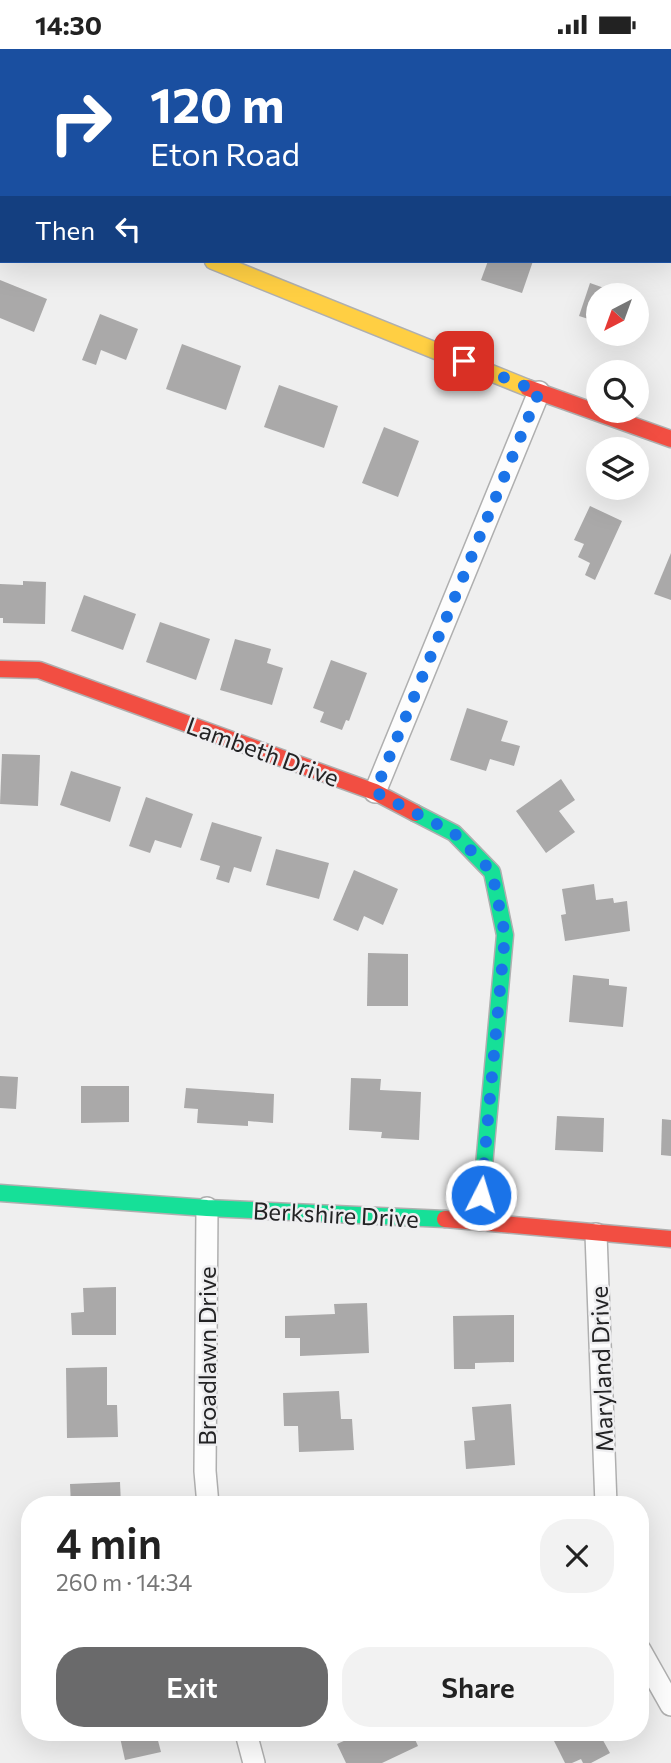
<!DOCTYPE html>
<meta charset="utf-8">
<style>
body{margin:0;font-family:Commissioner,sans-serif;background:#f2f2f2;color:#222;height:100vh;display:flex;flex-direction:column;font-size:26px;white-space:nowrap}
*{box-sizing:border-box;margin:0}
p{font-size:23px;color:#767676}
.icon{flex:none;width:38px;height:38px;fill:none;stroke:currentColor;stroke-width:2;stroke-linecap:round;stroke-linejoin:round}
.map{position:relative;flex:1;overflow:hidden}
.details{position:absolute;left:21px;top:1447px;width:628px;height:245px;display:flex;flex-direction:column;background:#fff;border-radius:28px;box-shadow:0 7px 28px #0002}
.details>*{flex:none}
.banner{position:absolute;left:0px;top:0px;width:672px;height:214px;box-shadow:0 7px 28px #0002;background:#1a4fa0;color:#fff;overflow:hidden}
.needle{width:46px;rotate:221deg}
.buttons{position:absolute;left:586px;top:234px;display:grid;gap:14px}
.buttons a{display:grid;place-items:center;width:63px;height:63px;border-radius:50%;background:#fff;box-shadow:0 7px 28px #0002;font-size:35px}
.pin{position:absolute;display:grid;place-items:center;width:60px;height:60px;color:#fff;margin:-30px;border-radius:14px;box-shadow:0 4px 10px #0006}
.me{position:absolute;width:77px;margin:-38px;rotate:5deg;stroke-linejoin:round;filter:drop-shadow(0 0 5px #0008)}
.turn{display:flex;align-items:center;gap:24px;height:147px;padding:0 35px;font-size:32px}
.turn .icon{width:91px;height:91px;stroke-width:2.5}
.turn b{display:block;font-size:49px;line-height:60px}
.then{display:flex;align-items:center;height:66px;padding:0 35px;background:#0003;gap:14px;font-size:26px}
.round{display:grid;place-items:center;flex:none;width:74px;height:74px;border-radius:28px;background:#f2f2f2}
.overview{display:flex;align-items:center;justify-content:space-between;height:119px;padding:0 35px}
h1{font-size:42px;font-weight:600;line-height:52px}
.action{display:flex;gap:14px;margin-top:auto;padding:14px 35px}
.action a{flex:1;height:80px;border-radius:28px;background:#6a6a6b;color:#fff;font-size:28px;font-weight:600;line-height:80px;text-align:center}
.action a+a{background:#f2f2f2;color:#222}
.status{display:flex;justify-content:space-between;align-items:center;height:49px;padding:0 35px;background:#fff;direction:ltr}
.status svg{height:19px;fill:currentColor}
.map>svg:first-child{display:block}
</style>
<div class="status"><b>14:30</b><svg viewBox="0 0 49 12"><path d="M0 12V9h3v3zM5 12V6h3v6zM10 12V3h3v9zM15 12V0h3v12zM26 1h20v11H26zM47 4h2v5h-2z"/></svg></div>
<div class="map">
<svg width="671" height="1714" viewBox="0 0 671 1714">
<rect width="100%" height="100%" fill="#efefef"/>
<!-- building -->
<g fill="#aaa9a9">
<path d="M 488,212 L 533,212 L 522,244 L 481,231 Z"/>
<path d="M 0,231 L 47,250 L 34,283 L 0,269 Z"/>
<path d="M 590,234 L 624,246 L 598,247 L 598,273 L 579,267 Z"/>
<path d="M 100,265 L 138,280 L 126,311 L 101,301 L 96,316 L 82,311 Z"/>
<path d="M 182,295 L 241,317 L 226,361 L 166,340 Z"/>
<path d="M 279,336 L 338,357 L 324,399 L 264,378 Z"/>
<path d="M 384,378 L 419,392 L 398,448 L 362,434 Z"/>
<path d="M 590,457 L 622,472 L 595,531 L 585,526 L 590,514 L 578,508 L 584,495 L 574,491 Z"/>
<path d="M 671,504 L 671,551 L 654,545 Z"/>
<path d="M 23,532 L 46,533 L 45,575 L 3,574 L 3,569 L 0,569 L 0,535 L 23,536 Z"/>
<path d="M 84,546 L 136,565 L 123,601 L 71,582 Z"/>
<path d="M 160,573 L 210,590 L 196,631 L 146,613 Z"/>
<path d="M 235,590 L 271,600 L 267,614 L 283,619 L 272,656 L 220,641 Z"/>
<path d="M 331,611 L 367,624 L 349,672 L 346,671 L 342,681 L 320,673 L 324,663 L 313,659 Z"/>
<path d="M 467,659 L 508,672 L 501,692 L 520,697 L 514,717 L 490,710 L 486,722 L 450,711 Z"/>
<path d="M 2,705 L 40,706 L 38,757 L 0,755 Z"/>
<path d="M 71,722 L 121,738 L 110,773 L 60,756 Z"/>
<path d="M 561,730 L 575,751 L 559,762 L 575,783 L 546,804 L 516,762 Z"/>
<path d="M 146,748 L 193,765 L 181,799 L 155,791 L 150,804 L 129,797 Z"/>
<path d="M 212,773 L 262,788 L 251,823 L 234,818 L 229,834 L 216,830 L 220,817 L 200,811 Z"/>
<path d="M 276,800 L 329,814 L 319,850 L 266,836 Z"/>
<path d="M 354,821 L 398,840 L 383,876 L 364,867 L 358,882 L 333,871 Z"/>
<path d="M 594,835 L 596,851 L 613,849 L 614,854 L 627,852 L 630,882 L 565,892 L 561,866 L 566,865 L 562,840 Z"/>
<path d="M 368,904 L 408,905 L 408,957 L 367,957 Z"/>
<path d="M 573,926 L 609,930 L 609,936 L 627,938 L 623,978 L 569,973 Z"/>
<path d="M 0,1027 L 18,1028 L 16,1060 L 0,1059 Z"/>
<path d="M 351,1029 L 381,1030 L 380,1041 L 421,1043 L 419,1091 L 381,1089 L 382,1083 L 349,1081 Z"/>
<path d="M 81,1037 L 129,1037 L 129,1073 L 81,1074 Z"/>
<path d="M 186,1039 L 274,1045 L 273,1074 L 248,1072 L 248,1077 L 197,1074 L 198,1060 L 184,1059 Z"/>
<path d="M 557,1067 L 604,1069 L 603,1103 L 555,1101 Z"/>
<path d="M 662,1070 L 671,1071 L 671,1107 L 661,1106 Z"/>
<path d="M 116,1238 L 116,1286 L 72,1286 L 71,1264 L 84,1263 L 83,1239 Z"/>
<path d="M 367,1254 L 369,1304 L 300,1307 L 300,1289 L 285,1289 L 285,1267 L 335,1265 L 334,1255 Z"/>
<path d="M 514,1266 L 514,1313 L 475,1314 L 475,1320 L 454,1320 L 453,1267 Z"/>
<path d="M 107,1318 L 107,1356 L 117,1356 L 118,1388 L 67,1389 L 66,1319 Z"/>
<path d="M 339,1342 L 341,1370 L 352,1370 L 354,1401 L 299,1403 L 298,1377 L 284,1377 L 283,1344 Z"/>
<path d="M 511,1355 L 515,1416 L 466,1420 L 464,1392 L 475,1391 L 472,1358 Z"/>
<path d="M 120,1433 L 121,1456 L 71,1456 L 70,1435 Z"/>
<path d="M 336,1447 L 336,1456 L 290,1456 L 290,1450 Z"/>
<path d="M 119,1684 L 156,1684 L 161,1703 L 125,1711 Z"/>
<path d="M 356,1684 L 412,1684 L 418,1697 L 382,1714 L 346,1714 L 337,1695 L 357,1686 Z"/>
<path d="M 550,1684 L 599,1684 L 610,1704 L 591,1714 L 583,1714 L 581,1710 L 572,1714 L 565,1714 Z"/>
</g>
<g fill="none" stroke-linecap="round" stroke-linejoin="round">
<!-- street casing -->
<g stroke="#afafaf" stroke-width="24">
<g id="street">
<path d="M 0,126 L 2,127"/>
<path d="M 375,743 L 539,343"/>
<path d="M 207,1159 L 205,1422 L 208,1456"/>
<path d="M 596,1185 L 606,1456"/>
<path d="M 640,1601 L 671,1656"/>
<path d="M 246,1684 L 254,1714"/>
</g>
</g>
<!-- fast casing -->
<g stroke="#afafaf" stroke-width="19">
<g id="fast">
<path d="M 415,764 L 454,784 L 492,823 L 505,886 L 479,1172"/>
<path d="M 0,1144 L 207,1159 L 445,1170"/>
</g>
</g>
<!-- slow casing -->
<g stroke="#afafaf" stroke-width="19">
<path id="slow" d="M 213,212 L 528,339"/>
</g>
<!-- jam casing -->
<g stroke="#afafaf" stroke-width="19">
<g id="jam">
<path d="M 528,339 L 671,390"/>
<path d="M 0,620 L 39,621 L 375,743 L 415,764"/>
<path d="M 445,1170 L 671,1190"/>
</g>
</g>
<!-- street -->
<use href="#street" stroke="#fdfdfd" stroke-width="21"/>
<!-- fast -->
<use href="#fast" stroke="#16e098" stroke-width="16"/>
<!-- slow -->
<use href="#slow" stroke="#ffcf43" stroke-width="16"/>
<!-- jam -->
<use href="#jam" stroke="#f24e42" stroke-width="16"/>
</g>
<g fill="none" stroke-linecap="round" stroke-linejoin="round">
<!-- route -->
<path stroke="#1a73e8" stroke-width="12" stroke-dasharray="0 21.6" d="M 464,312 L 539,343 L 375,743 L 454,784 L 492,823 L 505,886 L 481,1146"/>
</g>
<g text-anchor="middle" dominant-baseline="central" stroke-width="5" stroke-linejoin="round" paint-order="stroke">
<!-- street labels -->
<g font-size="24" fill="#232324" stroke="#eeeef0">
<text transform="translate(263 702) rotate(20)">Lambeth Drive</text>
<text transform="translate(336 1165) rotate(3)">Berkshire Drive</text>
<text transform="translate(206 1307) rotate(-90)">Broadlawn Drive</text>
<text transform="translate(601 1320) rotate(-92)">Maryland Drive</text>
</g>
</g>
</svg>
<div class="buttons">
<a><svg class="needle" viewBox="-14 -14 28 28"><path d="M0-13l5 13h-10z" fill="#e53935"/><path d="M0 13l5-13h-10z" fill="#767676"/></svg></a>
<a><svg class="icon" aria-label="search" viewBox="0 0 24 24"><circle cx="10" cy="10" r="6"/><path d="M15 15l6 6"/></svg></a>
<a><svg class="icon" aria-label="layers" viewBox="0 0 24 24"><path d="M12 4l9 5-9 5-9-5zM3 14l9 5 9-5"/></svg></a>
</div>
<div class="pin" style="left:464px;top:312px;background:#d93025"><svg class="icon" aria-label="arrive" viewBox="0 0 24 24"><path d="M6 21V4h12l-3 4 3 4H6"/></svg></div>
<svg class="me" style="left:481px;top:1146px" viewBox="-20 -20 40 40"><circle r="17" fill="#1a73e8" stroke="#fff" stroke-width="3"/><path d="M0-11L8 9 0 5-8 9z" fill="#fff"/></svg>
<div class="banner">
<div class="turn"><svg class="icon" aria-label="right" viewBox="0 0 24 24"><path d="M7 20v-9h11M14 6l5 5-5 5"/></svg><div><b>120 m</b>Eton Road</div></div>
<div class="then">Then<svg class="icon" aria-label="left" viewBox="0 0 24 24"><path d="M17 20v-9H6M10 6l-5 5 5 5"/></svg></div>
</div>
<section class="details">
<div class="overview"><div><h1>4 min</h1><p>260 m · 14:34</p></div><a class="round"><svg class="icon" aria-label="close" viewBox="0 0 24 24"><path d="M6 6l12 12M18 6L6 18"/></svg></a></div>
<div class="action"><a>Exit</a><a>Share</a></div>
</section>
</div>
